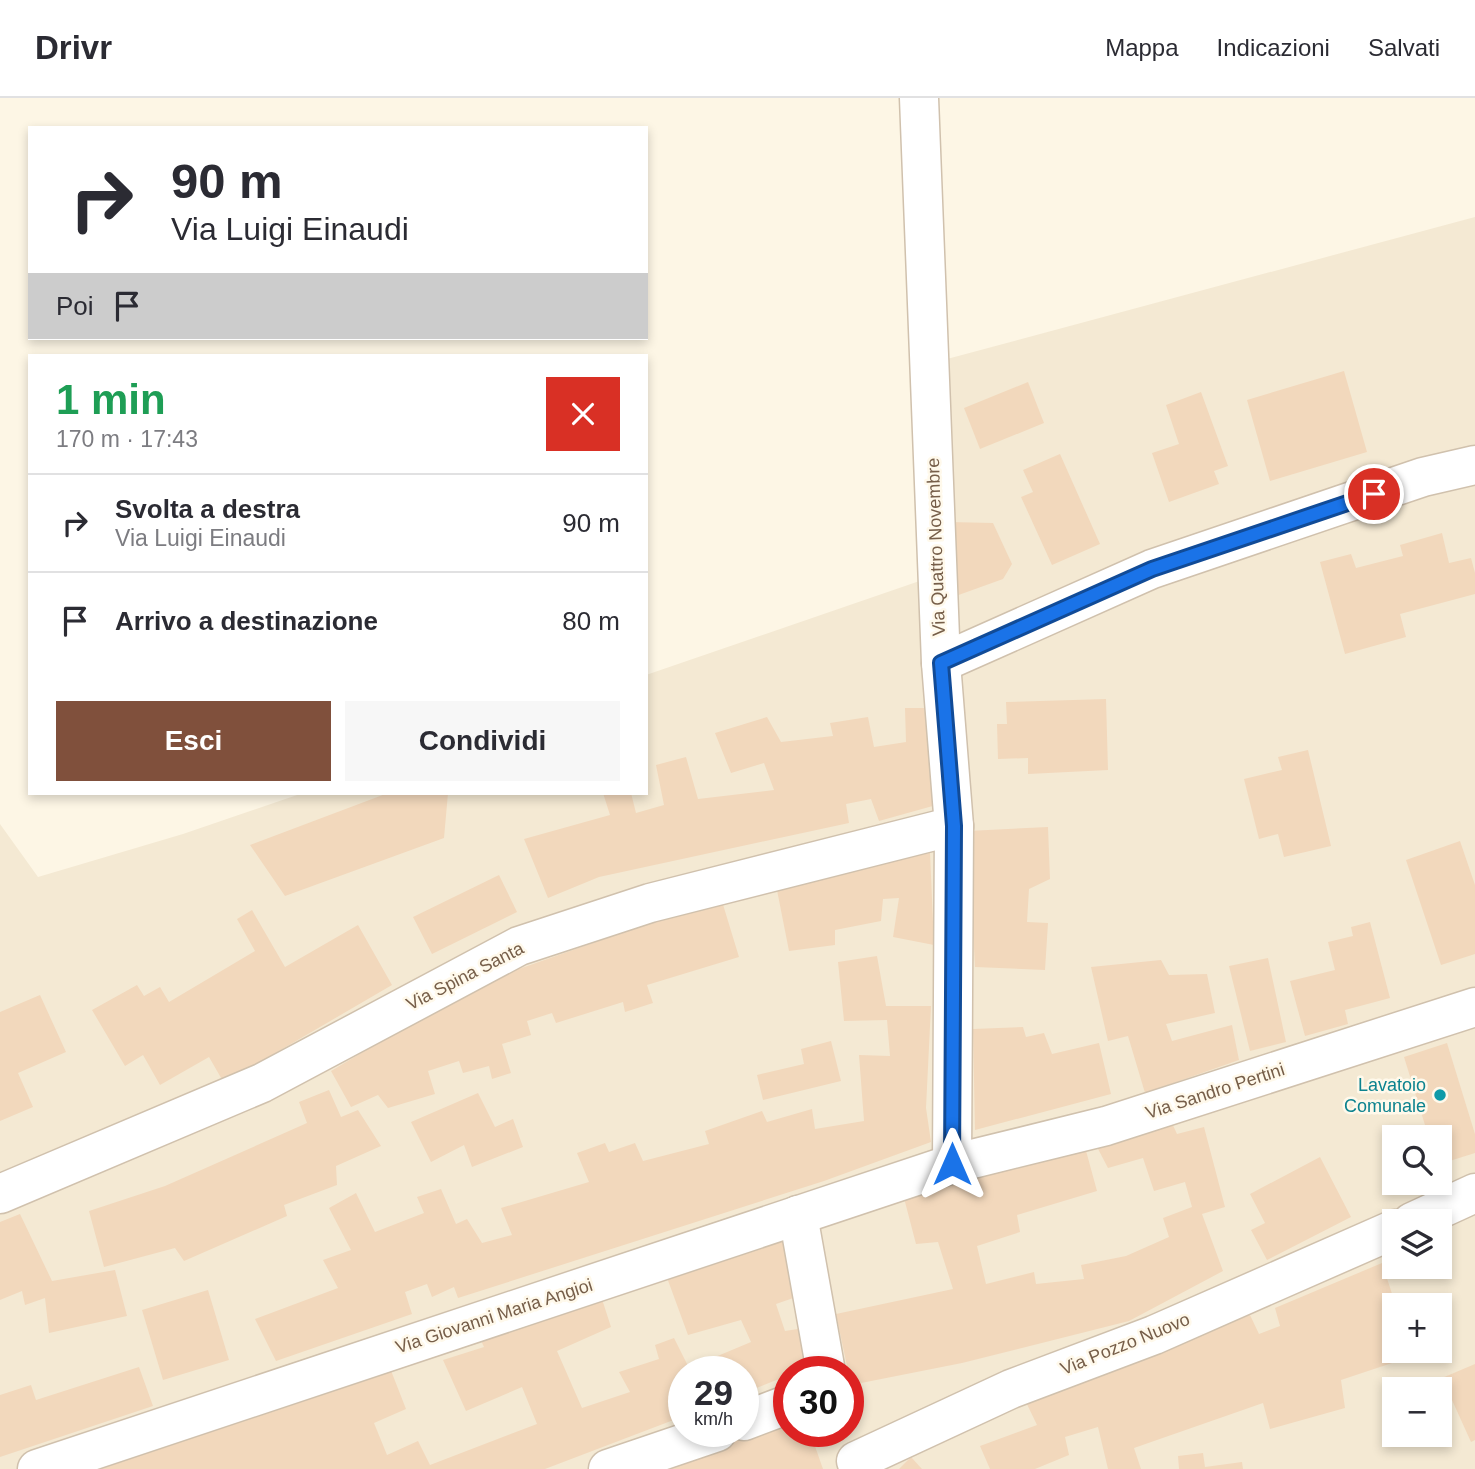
<!DOCTYPE html>
<html lang="it">
<meta charset="utf-8">
<style>
body{margin:0;font-family:Helvetica,sans-serif;background:#f7f7f7;color:#2b2b33;height:100vh;display:flex;flex-direction:column;font-size:26px;white-space:nowrap}
*{box-sizing:border-box;margin:0}
p{font-size:23px;color:#7c7c81}
.icon{flex:none;width:38px;height:38px;fill:none;stroke:currentColor;stroke-width:2;stroke-linecap:round;stroke-linejoin:round}
.map{position:relative;flex:1;overflow:hidden}
.drawer{position:absolute;left:28px;top:256px;width:620px;height:441px;display:flex;flex-direction:column;background:#fff;border-radius:0px;box-shadow:0 4px 10px #0003}
.drawer>*{flex:none}
.guide{position:absolute;left:28px;top:28px;width:620px;height:214px;border-radius:0px;box-shadow:0 4px 10px #0003;background:#fff;color:#2b2b33;overflow:hidden}
.buttons{position:absolute;left:1382px;top:1027px;display:grid;gap:14px}
.buttons a{display:grid;place-items:center;width:70px;height:70px;border-radius:0px;background:#fff;box-shadow:0 4px 10px #0003;font-size:35px}
.speed{position:absolute;left:668px;top:1258px;display:flex;gap:14px;font-size:35px;font-weight:700;text-align:center}
.speed>*{display:grid;place-content:center;width:91px;height:91px;border-radius:50%;background:#fff;box-shadow:0 4px 10px #0003;line-height:1}
.speed small{font-size:18px;font-weight:400}
.speed .limit{border:10px solid #d22;background:#fff;color:#111}
.pin{position:absolute;display:grid;place-items:center;width:60px;height:60px;color:#fff;margin:-30px;border:4px solid #fff;border-radius:50%;box-shadow:0 2px 7px #0007}
.me{position:absolute;width:77px;margin:-38px;rotate:0deg;stroke-linejoin:round;filter:drop-shadow(0 0 5px #0008)}
.turn{display:flex;align-items:center;gap:24px;height:147px;padding:0 28px;font-size:32px}
.turn .icon{width:91px;height:91px;stroke-width:2.5}
.turn b{display:block;font-size:49px;line-height:60px}
.then{display:flex;align-items:center;height:66px;padding:0 28px;background:#0003;gap:14px;font-size:26px}
.round{display:grid;place-items:center;flex:none;width:74px;height:74px;border-radius:0px;background:#f7f7f7}
.headline{display:flex;align-items:center;justify-content:space-between;height:119px;padding:0 28px}
h1{font-size:42px;font-weight:600;line-height:52px;color:#1e9e55}
.button{display:flex;gap:14px;margin-top:auto;padding:14px 28px}
.button a{flex:1;height:80px;border-radius:0px;background:#80503c;color:#fff;font-size:28px;font-weight:600;line-height:80px;text-align:center}
.button a+a{background:#f7f7f7;color:#2b2b33}
ul{padding:0;list-style:none}
li{display:flex;align-items:center;gap:21px;height:98px;padding:0 28px;border-top:2px solid #e1e1e2}
li div{flex:1}
li b{display:block;font-size:26px}
li em{font-style:normal}
header{display:flex;align-items:center;gap:42px;box-sizing:border-box;height:98px;padding:0 35px;background:#fff;border-bottom:2px solid #e1e1e2}
header strong{font-size:33px}
nav{display:flex;gap:38px;margin-inline-start:auto;font-size:24px}
.map>svg:first-child{display:block}
</style>
<header>
<strong>Drivr</strong>
<nav><a>Mappa</a><a>Indicazioni</a><a>Salvati</a></nav>
</header>
<div class="map">
<svg width="1475" height="1371" viewBox="0 0 1475 1371">
<rect width="100%" height="100%" fill="#fdf6e5"/>
<!-- residential -->
<path fill="#f4e9d3" fill-rule="evenodd" d="M 1475,119 L 1475,1371 L 0,1371 L 0,726 L 38,779 L 183,736 L 303,695 L 646,695 L 646,577 L 937,477 L 947,261 ZM 1395,1040 L 1440,1040 L 1440,1085 L 1395,1085 ZM 1395,1124 L 1440,1124 L 1440,1169 L 1395,1169 ZM 1395,1208 L 1440,1208 L 1440,1253 L 1395,1253 ZM 684,1274 L 744,1274 L 744,1334 L 684,1334 ZM 789,1274 L 849,1274 L 849,1334 L 789,1334 ZM 1395,1292 L 1440,1292 L 1440,1337 L 1395,1337 Z"/>
<!-- building -->
<g fill="#f2d8bc">
<path d="M 1344,273 L 1367,354 L 1270,383 L 1247,302 Z"/>
<path d="M 1028,284 L 1044,325 L 980,351 L 964,310 Z"/>
<path d="M 1201,294 L 1228,368 L 1214,373 L 1219,386 L 1169,404 L 1152,355 L 1179,346 L 1166,307 Z"/>
<path d="M 1060,356 L 1100,446 L 1052,467 L 1021,399 L 1033,394 L 1023,372 Z"/>
<path d="M 949,424 L 993,425 L 1012,466 L 1003,481 L 953,499 Z"/>
<path d="M 1442,435 L 1449,465 L 1471,460 L 1475,475 L 1475,496 L 1400,516 L 1406,539 L 1345,556 L 1320,464 L 1351,456 L 1356,470 L 1403,458 L 1400,447 Z"/>
<path d="M 1106,601 L 1108,672 L 1028,676 L 1028,660 L 998,661 L 997,626 L 1007,626 L 1006,604 Z"/>
<path d="M 905,610 L 938,610 L 947,704 L 879,723 L 871,701 L 846,706 L 849,725 L 599,779 L 548,800 L 524,741 L 610,717 L 603,695 L 631,695 L 636,715 L 664,707 L 656,667 L 686,659 L 698,701 L 774,692 L 764,665 L 731,675 L 715,635 L 767,619 L 781,644 L 833,638 L 830,625 L 868,619 L 874,649 L 906,644 Z"/>
<path d="M 1308,652 L 1331,748 L 1284,759 L 1278,736 L 1259,741 L 1244,681 L 1282,672 L 1278,659 Z"/>
<path d="M 388,695 L 448,695 L 444,740 L 285,798 L 250,747 Z"/>
<path d="M 1048,729 L 1050,781 L 1029,791 L 1027,824 L 1048,825 L 1045,872 L 975,869 L 968,733 Z"/>
<path d="M 1460,743 L 1475,787 L 1475,856 L 1441,867 L 1406,762 Z"/>
<path d="M 930,755 L 934,847 L 893,839 L 899,800 L 883,801 L 881,823 L 835,832 L 835,847 L 789,853 L 776,787 Z"/>
<path d="M 499,777 L 517,814 L 432,856 L 413,819 Z"/>
<path d="M 721,800 L 739,859 L 647,887 L 653,905 L 625,914 L 623,904 L 556,925 L 552,915 L 527,923 L 531,937 L 502,946 L 511,975 L 492,981 L 489,968 L 463,975 L 459,963 L 428,973 L 435,996 L 388,1010 L 378,997 L 351,1009 L 331,973 L 405,929 L 516,872 Z"/>
<path d="M 252,812 L 285,869 L 358,827 L 392,887 L 224,985 L 209,959 L 160,987 L 143,957 L 125,968 L 92,912 L 137,887 L 144,898 L 160,889 L 169,904 L 255,853 L 237,821 Z"/>
<path d="M 1370,824 L 1390,900 L 1345,912 L 1348,926 L 1305,938 L 1290,883 L 1335,872 L 1328,844 L 1353,838 L 1351,829 Z"/>
<path d="M 877,858 L 886,908 L 931,908 L 926,1010 L 931,1044 L 824,1083 L 458,1200 L 454,1189 L 432,1199 L 427,1186 L 405,1194 L 412,1216 L 276,1263 L 255,1221 L 338,1190 L 323,1162 L 351,1152 L 329,1110 L 356,1095 L 375,1134 L 424,1115 L 417,1099 L 441,1091 L 456,1126 L 467,1121 L 482,1145 L 512,1137 L 501,1110 L 589,1084 L 577,1055 L 605,1045 L 609,1054 L 635,1045 L 643,1063 L 709,1046 L 705,1033 L 762,1013 L 767,1024 L 812,1011 L 815,1031 L 864,1023 L 859,957 L 890,958 L 887,922 L 844,923 L 838,864 Z"/>
<path d="M 1268,860 L 1286,944 L 1250,953 L 1229,868 Z"/>
<path d="M 1161,862 L 1169,877 L 1207,876 L 1215,915 L 1166,926 L 1172,943 L 1232,927 L 1239,962 L 1145,995 L 1128,938 L 1108,943 L 1091,869 Z"/>
<path d="M 40,897 L 66,954 L 18,975 L 33,1009 L 0,1023 L 0,914 Z"/>
<path d="M 1023,929 L 1026,939 L 1044,935 L 1052,956 L 1099,945 L 1111,996 L 975,1032 L 973,931 Z"/>
<path d="M 831,943 L 841,983 L 763,1002 L 757,977 L 804,966 L 801,951 Z"/>
<path d="M 1447,945 L 1475,1036 L 1475,1055 L 1440,1066 L 1440,1040 L 1429,1040 L 1404,959 Z"/>
<path d="M 329,992 L 341,1019 L 358,1012 L 381,1048 L 336,1068 L 337,1087 L 284,1107 L 287,1118 L 184,1163 L 175,1150 L 104,1169 L 89,1113 L 165,1088 L 307,1025 L 299,1004 Z"/>
<path d="M 478,995 L 495,1029 L 513,1021 L 523,1049 L 472,1069 L 464,1047 L 431,1064 L 411,1024 Z"/>
<path d="M 1171,1023 L 1177,1036 L 1204,1029 L 1225,1109 L 1202,1116 L 1223,1173 L 1129,1223 L 962,1265 L 851,1287 L 836,1216 L 953,1191 L 938,1144 L 916,1146 L 904,1100 L 1085,1049 L 1097,1093 L 1017,1117 L 1020,1134 L 977,1148 L 986,1186 L 1034,1174 L 1036,1186 L 1084,1181 L 1081,1167 L 1126,1158 L 1169,1139 L 1163,1120 L 1192,1109 L 1185,1084 L 1154,1093 L 1143,1060 L 1108,1070 L 1097,1049 Z"/>
<path d="M 1320,1059 L 1351,1119 L 1267,1162 L 1251,1132 L 1265,1125 L 1250,1096 Z"/>
<path d="M 20,1116 L 52,1183 L 115,1172 L 127,1218 L 49,1235 L 45,1200 L 25,1207 L 22,1193 L 0,1202 L 0,1124 Z"/>
<path d="M 788,1134 L 799,1198 L 776,1206 L 785,1233 L 804,1230 L 811,1269 L 798,1274 L 789,1274 L 789,1277 L 744,1295 L 744,1274 L 684,1274 L 684,1318 L 545,1371 L 92,1371 L 390,1270 L 406,1311 L 374,1325 L 387,1357 L 418,1343 L 430,1367 L 537,1326 L 522,1289 L 466,1313 L 443,1262 L 484,1249 L 479,1238 L 601,1198 L 611,1229 L 557,1253 L 582,1310 L 630,1294 L 619,1274 L 659,1261 L 655,1247 L 674,1240 L 689,1270 L 751,1244 L 741,1222 L 688,1237 L 666,1177 Z"/>
<path d="M 1382,1165 L 1396,1208 L 1395,1253 L 1409,1253 L 1410,1259 L 1341,1282 L 1345,1310 L 1270,1331 L 1263,1305 L 1134,1350 L 1141,1371 L 1108,1371 L 1098,1329 L 1065,1339 L 1069,1357 L 1035,1371 L 990,1371 L 980,1348 L 1037,1327 L 1024,1300 L 1250,1217 L 1259,1236 L 1280,1228 L 1275,1210 Z"/>
<path d="M 208,1192 L 229,1262 L 163,1282 L 142,1212 Z"/>
<path d="M 1475,1266 L 1475,1342 L 1471,1344 L 1442,1280 Z"/>
<path d="M 139,1269 L 153,1308 L 0,1359 L 0,1297 L 31,1287 L 36,1302 Z"/>
<path d="M 789,1320 L 789,1334 L 810,1334 L 823,1371 L 659,1371 Z"/>
<path d="M 1203,1355 L 1205,1369 L 1242,1364 L 1243,1371 L 1179,1371 L 1178,1358 Z"/>
<path d="M 911,1359 L 922,1371 L 899,1371 Z"/>
</g>
<g fill="none" stroke-linecap="round" stroke-linejoin="round">
<!-- street casing -->
<g stroke="#d0c1ad" stroke-width="41">
<g id="street">
<path d="M 919,0 L 941,565 L 954,728 L 952,1066"/>
<path d="M 941,565 L 1152,471 L 1423,379 L 1475,367"/>
<path d="M 0,1096 L 262,985 L 519,848 L 650,805 L 954,728"/>
<path d="M 798,1117 L 826,1274"/>
<path d="M 1412,1124 L 1475,1095"/>
<path d="M 744,1323 L 789,1306"/>
<path d="M 856,1363 L 1011,1291 L 1154,1237 L 1395,1131"/>
<path d="M 37,1371 L 952,1066 L 1106,1028 L 1475,909"/>
<path d="M 608,1371 L 717,1334"/>
</g>
</g>
<!-- street -->
<use href="#street" stroke="#fff" stroke-width="38"/>
</g>
<g fill="none" stroke-linecap="round" stroke-linejoin="round">
<!-- route casing -->
<g stroke="#114b97" stroke-width="18">
<path id="route" d="M 952,1066 L 954,728 L 941,565 L 1152,471 L 1374,396"/>
</g>
<!-- route -->
<use href="#route" stroke="#1a73e8" stroke-width="12"/>
</g>
<!-- markers -->
<circle fill="#0f9aa8" stroke="#fff9eb" stroke-width="2.5" cx="1440" cy="997" r="7"/>
<g text-anchor="middle" dominant-baseline="central" stroke-width="5" stroke-linejoin="round" paint-order="stroke">
<!-- street labels -->
<g font-size="18" fill="#765e49" stroke="#fff9eb">
<text transform="translate(936 449) rotate(-92)">Via Quattro Novembre</text>
<text transform="translate(465 878) rotate(-27)">Via Spina Santa</text>
<text transform="translate(1215 993) rotate(-18)">Via Sandro Pertini</text>
<text transform="translate(494 1218) rotate(-18)">Via Giovanni Maria Angioi</text>
<text transform="translate(1125 1246) rotate(-22)">Via Pozzo Nuovo</text>
</g>
<!-- culture labels -->
<g font-size="18" fill="#0d838f" stroke="#fff9eb" text-anchor="end">
<text x="1426" y="987">Lavatoio<tspan x="1426" dy="21">Comunale</tspan></text>
</g>
</g>
</svg>
<div class="buttons">
<a><svg class="icon" aria-label="search" viewBox="0 0 24 24"><circle cx="10" cy="10" r="6"/><path d="M15 15l6 6"/></svg></a>
<a><svg class="icon" aria-label="layers" viewBox="0 0 24 24"><path d="M12 4l9 5-9 5-9-5zM3 14l9 5 9-5"/></svg></a>
<a>+</a>
<a>−</a>
</div>
<div class="speed"><div>29<small>km/h</small></div><div class="limit">30</div></div>
<div class="pin" style="left:1374px;top:396px;background:#d93025"><svg class="icon" aria-label="arrive" viewBox="0 0 24 24"><path d="M6 21V4h12l-3 4 3 4H6"/></svg></div>
<svg class="me" style="left:952px;top:1066px" viewBox="-20 -20 40 40"><path d="M0-17L14 15 0 8-14 15z" fill="#1a73e8" stroke="#fff" stroke-width="4"/></svg>
<div class="guide">
<div class="turn"><svg class="icon" aria-label="right" viewBox="0 0 24 24"><path d="M7 20v-9h11M14 6l5 5-5 5"/></svg><div><b>90 m</b>Via Luigi Einaudi</div></div>
<div class="then">Poi<svg class="icon" aria-label="arrive" viewBox="0 0 24 24"><path d="M6 21V4h12l-3 4 3 4H6"/></svg></div>
</div>
<section class="drawer">
<div class="headline"><div><h1>1 min</h1><p>170 m · 17:43</p></div><a class="round" style="background:#d93025;color:#fff"><svg class="icon" aria-label="close" viewBox="0 0 24 24"><path d="M6 6l12 12M18 6L6 18"/></svg></a></div>
<ul>
<li><svg class="icon" aria-label="right" viewBox="0 0 24 24"><path d="M7 20v-9h11M14 6l5 5-5 5"/></svg><div><b>Svolta a destra</b><p>Via Luigi Einaudi</p></div><em>90 m</em></li>
<li><svg class="icon" aria-label="arrive" viewBox="0 0 24 24"><path d="M6 21V4h12l-3 4 3 4H6"/></svg><div><b>Arrivo a destinazione</b></div><em>80 m</em></li>
</ul>
<div class="button"><a>Esci</a><a>Condividi</a></div>
</section>
</div>
